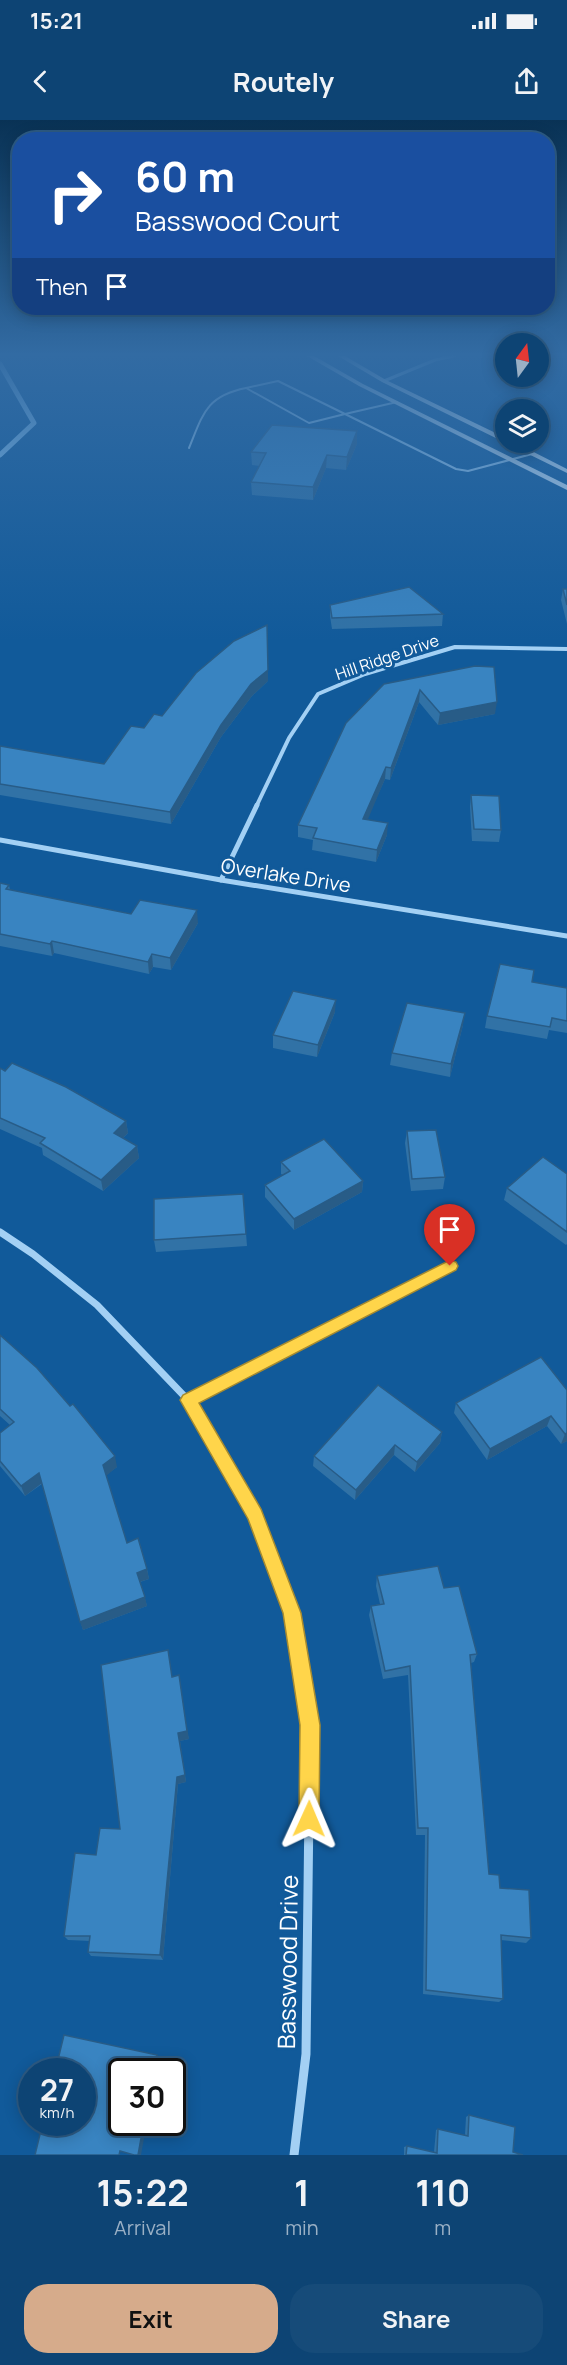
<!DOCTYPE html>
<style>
body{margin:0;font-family:Manrope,sans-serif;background:#164b79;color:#f1f3f6;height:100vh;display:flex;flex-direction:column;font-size:22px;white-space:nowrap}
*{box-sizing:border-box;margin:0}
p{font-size:20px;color:#9ab0c5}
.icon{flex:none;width:33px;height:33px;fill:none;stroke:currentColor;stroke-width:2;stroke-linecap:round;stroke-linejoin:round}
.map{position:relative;height:2035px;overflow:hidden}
.side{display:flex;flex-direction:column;background:#0d4474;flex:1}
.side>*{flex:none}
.hud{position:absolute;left:12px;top:12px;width:543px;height:183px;border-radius:24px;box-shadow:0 3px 15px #0003,0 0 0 2px #2d5c86;background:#1a4fa0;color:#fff;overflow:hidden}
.needle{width:39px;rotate:15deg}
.controls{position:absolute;left:495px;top:213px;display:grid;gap:12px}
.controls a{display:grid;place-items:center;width:54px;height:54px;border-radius:50%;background:#0d4474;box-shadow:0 3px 15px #0003,0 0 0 2px #2d5c86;font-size:30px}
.speed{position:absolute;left:18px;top:1938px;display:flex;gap:12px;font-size:30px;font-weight:700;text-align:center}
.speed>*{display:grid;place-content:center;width:78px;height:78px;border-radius:50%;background:#0d4474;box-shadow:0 3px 15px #0003,0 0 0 2px #2d5c86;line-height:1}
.speed small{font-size:15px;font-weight:400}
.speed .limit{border:3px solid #111;border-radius:9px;background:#fff;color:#111}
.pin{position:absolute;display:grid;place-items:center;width:51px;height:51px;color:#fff;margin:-62px -26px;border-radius:50% 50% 50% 0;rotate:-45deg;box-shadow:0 0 6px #0007}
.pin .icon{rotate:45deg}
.me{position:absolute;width:66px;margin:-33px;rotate:1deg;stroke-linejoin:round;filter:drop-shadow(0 0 4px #0008)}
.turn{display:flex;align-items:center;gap:21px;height:126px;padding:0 24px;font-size:27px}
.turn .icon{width:78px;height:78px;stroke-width:2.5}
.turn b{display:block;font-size:42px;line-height:51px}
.then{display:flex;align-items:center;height:57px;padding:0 24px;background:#0003;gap:12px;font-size:22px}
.eta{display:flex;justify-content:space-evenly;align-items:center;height:102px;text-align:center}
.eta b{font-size:36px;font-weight:700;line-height:42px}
.button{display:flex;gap:12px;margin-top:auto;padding:12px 24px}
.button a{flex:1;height:69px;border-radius:24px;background:#d6ab8b;color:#111;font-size:24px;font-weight:700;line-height:69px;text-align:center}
.button a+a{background:#164b79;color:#f1f3f6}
.status{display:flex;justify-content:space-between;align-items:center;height:42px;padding:0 30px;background:#0d4474;direction:ltr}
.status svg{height:16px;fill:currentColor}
header{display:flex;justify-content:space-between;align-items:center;height:78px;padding:0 24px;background:#0d4474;font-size:27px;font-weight:700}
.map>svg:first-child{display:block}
</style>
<div class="status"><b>15:21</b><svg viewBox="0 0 49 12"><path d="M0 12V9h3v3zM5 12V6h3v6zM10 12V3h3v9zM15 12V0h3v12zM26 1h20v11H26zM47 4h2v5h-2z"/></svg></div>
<header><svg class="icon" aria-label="back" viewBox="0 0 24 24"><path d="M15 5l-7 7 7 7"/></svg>Routely<svg class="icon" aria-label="share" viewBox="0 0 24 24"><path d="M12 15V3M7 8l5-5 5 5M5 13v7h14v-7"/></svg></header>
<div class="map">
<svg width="567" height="2035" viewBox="0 0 567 2035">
<rect width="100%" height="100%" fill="#115a9a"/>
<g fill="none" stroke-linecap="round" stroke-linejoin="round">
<!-- stream -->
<path stroke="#95cdf8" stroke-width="5" d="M 0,244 L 34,303 L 0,335"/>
<!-- lane -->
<g stroke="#a3d0f4" stroke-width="2">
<path d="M 278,261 L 345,294 L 309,303 L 246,268 Z"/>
<path d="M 345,294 L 456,349 L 468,351 L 532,334"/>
<path d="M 345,294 L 397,282"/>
<path d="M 189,328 C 203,294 206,276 246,268"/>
</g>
<!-- street-far4 -->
<path stroke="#a3d0f4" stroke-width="3" d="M 384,261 L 435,240 L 454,236"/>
<!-- street-far3 -->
<path stroke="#a3d0f4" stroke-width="4" d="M 256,687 L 289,618 L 318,574 L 365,554 L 455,527 L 567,529"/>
<!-- street-far2 -->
<g stroke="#a3d0f4" stroke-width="5">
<path d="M 0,720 L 221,760 L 567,816"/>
<path d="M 221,760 L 257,685"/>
</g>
<!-- street-far1 -->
<g stroke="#a3d0f4" stroke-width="7">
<path d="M 0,1112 L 33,1134 L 97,1185 L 188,1280 L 255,1395 L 280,1460"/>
<path d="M 188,1280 L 450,1146"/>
</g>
<!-- street -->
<path stroke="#a3d0f4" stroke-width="9" d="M 279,1459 L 292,1493 L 310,1605 L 306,1934 L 294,2035"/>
<!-- secondary -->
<g fill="#d3eafd" fill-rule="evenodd">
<path d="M 307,236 L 314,236 L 363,264 L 567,365 L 567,370 L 359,266 Z"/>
<path d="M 338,236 L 345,236 L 386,260 L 506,318 L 506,322 L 514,322 L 567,349 L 567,353 L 382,262 Z"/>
</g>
</g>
<!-- wall -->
<g fill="#3172a6">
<path d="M 357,311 L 357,324 L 346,350 L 326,348 L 313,380 L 252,375 L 251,362 L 260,346 L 252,345 L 251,332 Z"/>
<path d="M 563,469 L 567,469 L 567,504 L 561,480 Z"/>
<path d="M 330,485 L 443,494 L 442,506 L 332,509 L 330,496 Z"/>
<path d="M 475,546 L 495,594 L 438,605 L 419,582 L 390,660 L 385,659 L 367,699 L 387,715 L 376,742 L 312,730 L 313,720 L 298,717 L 298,705 L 346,603 Z"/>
<path d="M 268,561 L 252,576 L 221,617 L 171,704 L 0,675 L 0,626 L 104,644 L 162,596 Z"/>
<path d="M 471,675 L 501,710 L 499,722 L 472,721 L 470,687 Z"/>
<path d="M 0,763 L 9,765 L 10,770 L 131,794 L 198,803 L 171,850 L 153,847 L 149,854 L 54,833 L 52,836 L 0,826 Z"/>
<path d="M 532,862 L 567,868 L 567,913 L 549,910 L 547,919 L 485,908 L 487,896 Z"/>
<path d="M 335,892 L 317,937 L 273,928 L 273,915 Z"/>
<path d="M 463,905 L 450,957 L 390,945 L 392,933 Z"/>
<path d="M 0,948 L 126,1001 L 128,1013 L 123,1018 L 137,1026 L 139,1038 L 103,1071 L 43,1035 L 42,1028 L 0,1009 Z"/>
<path d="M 407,1011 L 445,1057 L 443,1069 L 411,1071 L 405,1023 Z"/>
<path d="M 281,1042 L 363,1061 L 362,1072 L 294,1110 L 265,1077 L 265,1065 L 283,1055 L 281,1054 Z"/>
<path d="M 567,1054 L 567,1124 L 566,1125 L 504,1080 L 507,1068 Z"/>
<path d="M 243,1074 L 247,1126 L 156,1132 L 154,1120 Z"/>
<path d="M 0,1215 L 117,1347 L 106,1355 L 127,1423 L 147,1449 L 149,1459 L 140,1462 L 147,1486 L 83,1510 L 42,1364 L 25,1376 L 0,1346 L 0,1313 L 10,1305 L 0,1296 Z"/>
<path d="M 567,1270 L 567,1321 L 561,1324 L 547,1306 L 487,1340 L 454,1293 L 456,1283 Z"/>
<path d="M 442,1312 L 440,1323 L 415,1352 L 394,1335 L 355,1380 L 313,1346 L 314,1336 Z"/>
<path d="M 377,1456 L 444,1468 L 477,1534 L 474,1542 L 471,1543 L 489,1754 L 500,1768 L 531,1818 L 526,1823 L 501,1820 L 503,1879 L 499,1882 L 423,1874 L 425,1715 L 416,1715 L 408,1555 L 383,1559 L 369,1495 L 371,1486 L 380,1484 L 376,1466 Z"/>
<path d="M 172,1557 L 189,1619 L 180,1621 L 186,1662 L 178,1664 L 163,1840 L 91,1836 L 88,1832 L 90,1821 L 68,1820 L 64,1816 L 96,1735 L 120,1709 Z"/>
<path d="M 469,1995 L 513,2032 L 523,2035 L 404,2035 L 404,2027 L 407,2026 L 434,2032 L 436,2010 L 438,2009 L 465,2015 L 466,1997 Z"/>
</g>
<!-- shaded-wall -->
<g fill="#285c87">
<path d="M 357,311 L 357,324 L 346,350 L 347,337 Z"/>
<path d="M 327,335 L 326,348 L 313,380 L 313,367 Z"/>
<path d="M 268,550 L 268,561 L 252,576 L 221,617 L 171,704 L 170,692 L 221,605 L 251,564 Z"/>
<path d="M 420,570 L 419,582 L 390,660 L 391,648 Z"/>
<path d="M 497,582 L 495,594 L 438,605 L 440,593 Z"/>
<path d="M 386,647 L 385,659 L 363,711 L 363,699 Z"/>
<path d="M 388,703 L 387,715 L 376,742 L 377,730 Z"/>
<path d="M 197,790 L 198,803 L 171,850 L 170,838 Z"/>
<path d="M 52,821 L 54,833 L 52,836 L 50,824 Z"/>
<path d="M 152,834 L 153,847 L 149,854 L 148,842 Z"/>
<path d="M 336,880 L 335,892 L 317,937 L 318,925 Z"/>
<path d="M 465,893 L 463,905 L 450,957 L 451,944 Z"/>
<path d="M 126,1001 L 128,1013 L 116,1025 L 114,1013 Z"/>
<path d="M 137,1026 L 139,1038 L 103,1071 L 101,1060 Z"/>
<path d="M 363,1061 L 362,1072 L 294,1110 L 294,1099 Z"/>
<path d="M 551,1296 L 547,1306 L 487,1340 L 490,1329 Z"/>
<path d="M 442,1312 L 440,1323 L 415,1352 L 417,1342 Z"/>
<path d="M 567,1313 L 567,1321 L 561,1324 L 565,1314 Z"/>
<path d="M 395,1325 L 394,1335 L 355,1380 L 356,1370 Z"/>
<path d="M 115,1336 L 117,1347 L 106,1356 L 103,1345 Z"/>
<path d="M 39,1353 L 42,1363 L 25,1376 L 21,1366 Z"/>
<path d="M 147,1449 L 149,1459 L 139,1462 L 137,1453 Z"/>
<path d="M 145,1477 L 147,1486 L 83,1510 L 80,1502 Z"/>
<path d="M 180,1563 L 189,1619 L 180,1621 L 186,1662 L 178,1664 L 163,1840 L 160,1835 Z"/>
<path d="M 157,1935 L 160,1938 L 157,1952 L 154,1952 Z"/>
<path d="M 144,2002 L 147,2002 L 141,2035 L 138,2035 Z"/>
</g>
<!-- building -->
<g fill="#3984c1" stroke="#285c87" stroke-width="1.5">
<path d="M 272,305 L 357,311 L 347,337 L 327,335 L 313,367 L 251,362 L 266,333 L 251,332 Z"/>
<path d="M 409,467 L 443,494 L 332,498 L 330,485 Z"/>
<path d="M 563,469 L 567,469 L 567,485 Z"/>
<path d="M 267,505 L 268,550 L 251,564 L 221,605 L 170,692 L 0,664 L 0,626 L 104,644 L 131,606 L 144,608 L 154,594 L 162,596 L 196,553 L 234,521 Z"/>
<path d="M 475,546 L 494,547 L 497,582 L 440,593 L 420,570 L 391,648 L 386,647 L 363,699 L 388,703 L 377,730 L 313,718 L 317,708 L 298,705 L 346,603 L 384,564 Z"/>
<path d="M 471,675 L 499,676 L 501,710 L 474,709 Z"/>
<path d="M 0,763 L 9,765 L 6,769 L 131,794 L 140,780 L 197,790 L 170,838 L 152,834 L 148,842 L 52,821 L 50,824 L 0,814 Z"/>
<path d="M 500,844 L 534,850 L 532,862 L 567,868 L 567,901 L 552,898 L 550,907 L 487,896 Z"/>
<path d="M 293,871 L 336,880 L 318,925 L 273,915 Z"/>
<path d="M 407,883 L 465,893 L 451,944 L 392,933 Z"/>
<path d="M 12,943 L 66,967 L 126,1001 L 114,1013 L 137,1026 L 101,1060 L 40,1023 L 45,1018 L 0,998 L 0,948 L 5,951 Z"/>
<path d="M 436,1010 L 445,1057 L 412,1059 L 407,1011 Z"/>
<path d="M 324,1019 L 363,1061 L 294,1099 L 265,1065 L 290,1051 L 281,1042 Z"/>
<path d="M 543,1037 L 567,1054 L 567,1112 L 507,1068 Z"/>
<path d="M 243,1074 L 246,1114 L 154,1120 L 154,1079 Z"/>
<path d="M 0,1215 L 37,1248 L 70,1286 L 73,1284 L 115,1336 L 103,1345 L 127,1423 L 138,1418 L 147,1449 L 137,1453 L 145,1477 L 80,1502 L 39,1353 L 21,1366 L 0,1341 L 0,1313 L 14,1302 L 0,1289 Z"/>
<path d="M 541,1237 L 567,1270 L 567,1313 L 565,1314 L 551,1296 L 490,1329 L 456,1283 Z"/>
<path d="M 378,1265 L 442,1312 L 417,1342 L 395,1325 L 356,1370 L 314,1336 Z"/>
<path d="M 438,1446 L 444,1468 L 459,1466 L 477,1534 L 470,1535 L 489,1754 L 499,1755 L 500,1768 L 529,1770 L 531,1818 L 501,1815 L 503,1879 L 426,1870 L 428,1708 L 418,1708 L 410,1546 L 385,1551 L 371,1486 L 384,1484 L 377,1456 Z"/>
<path d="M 168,1530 L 172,1557 L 179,1555 L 187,1611 L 178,1613 L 185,1655 L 177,1657 L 160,1835 L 88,1832 L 90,1816 L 64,1816 L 75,1733 L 96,1735 L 100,1708 L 120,1709 L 101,1545 Z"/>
<path d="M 64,1915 L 157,1935 L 154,1952 L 122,1952 L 122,2002 L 144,2002 L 138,2035 L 134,2035 L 120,2031 L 119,2035 L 35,2035 L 43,2002 L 82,2002 L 82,1952 L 55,1952 Z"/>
<path d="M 469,1995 L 515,2007 L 513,2032 L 523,2035 L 406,2035 L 407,2026 L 437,2033 L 438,2009 L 468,2016 Z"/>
</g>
<!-- sky -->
<linearGradient id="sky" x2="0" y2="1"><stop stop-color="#093255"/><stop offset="0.45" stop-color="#326ba3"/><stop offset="1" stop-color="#326ba3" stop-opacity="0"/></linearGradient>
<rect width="567" height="521" fill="url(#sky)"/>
<!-- route -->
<path fill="#ffd54a" stroke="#a68a30" stroke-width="1.5" d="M 450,1140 L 456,1142 L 458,1146 L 456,1150 L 199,1283 L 261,1389 L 301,1493 L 320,1605 L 319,1699 L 316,1706 L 309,1709 L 302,1706 L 299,1699 L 300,1605 L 283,1493 L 248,1399 L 180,1280 L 183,1275 Z"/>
<g text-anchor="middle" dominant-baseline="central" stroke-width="6" stroke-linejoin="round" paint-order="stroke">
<!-- far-street labels -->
<g font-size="16" fill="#fff" stroke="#115a9a">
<text transform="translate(387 537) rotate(-19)">Hill Ridge Drive</text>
</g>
<!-- street labels -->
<g font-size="20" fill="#fff" stroke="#115a9a">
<text transform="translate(286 755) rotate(9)">Overlake Drive</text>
</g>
<!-- near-street labels -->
<g font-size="24" fill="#fff" stroke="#115a9a">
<text transform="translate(287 1842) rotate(-89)">Basswood Drive</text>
</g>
</g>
</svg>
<div class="controls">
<a><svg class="needle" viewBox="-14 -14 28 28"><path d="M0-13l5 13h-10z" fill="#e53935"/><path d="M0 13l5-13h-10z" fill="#9ab0c5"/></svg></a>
<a><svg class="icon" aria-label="layers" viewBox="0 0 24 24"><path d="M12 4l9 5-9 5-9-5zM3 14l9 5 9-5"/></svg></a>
</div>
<div class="speed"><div>27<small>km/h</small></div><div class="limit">30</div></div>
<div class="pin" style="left:450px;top:1146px;background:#d93025"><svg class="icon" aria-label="arrive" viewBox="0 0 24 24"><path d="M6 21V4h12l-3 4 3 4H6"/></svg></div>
<svg class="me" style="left:309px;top:1699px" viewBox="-20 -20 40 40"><path d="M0-17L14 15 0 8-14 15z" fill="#ffd54a" stroke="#fff" stroke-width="4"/></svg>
<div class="hud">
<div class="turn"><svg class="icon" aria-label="right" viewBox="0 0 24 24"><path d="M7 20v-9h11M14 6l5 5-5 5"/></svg><div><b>60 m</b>Basswood Court</div></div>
<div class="then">Then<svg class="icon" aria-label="arrive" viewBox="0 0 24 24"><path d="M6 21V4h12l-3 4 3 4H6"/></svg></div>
</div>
</div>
<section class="side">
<div class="eta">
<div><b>15:22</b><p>Arrival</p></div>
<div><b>1</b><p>min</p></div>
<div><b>110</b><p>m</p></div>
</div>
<div class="button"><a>Exit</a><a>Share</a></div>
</section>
